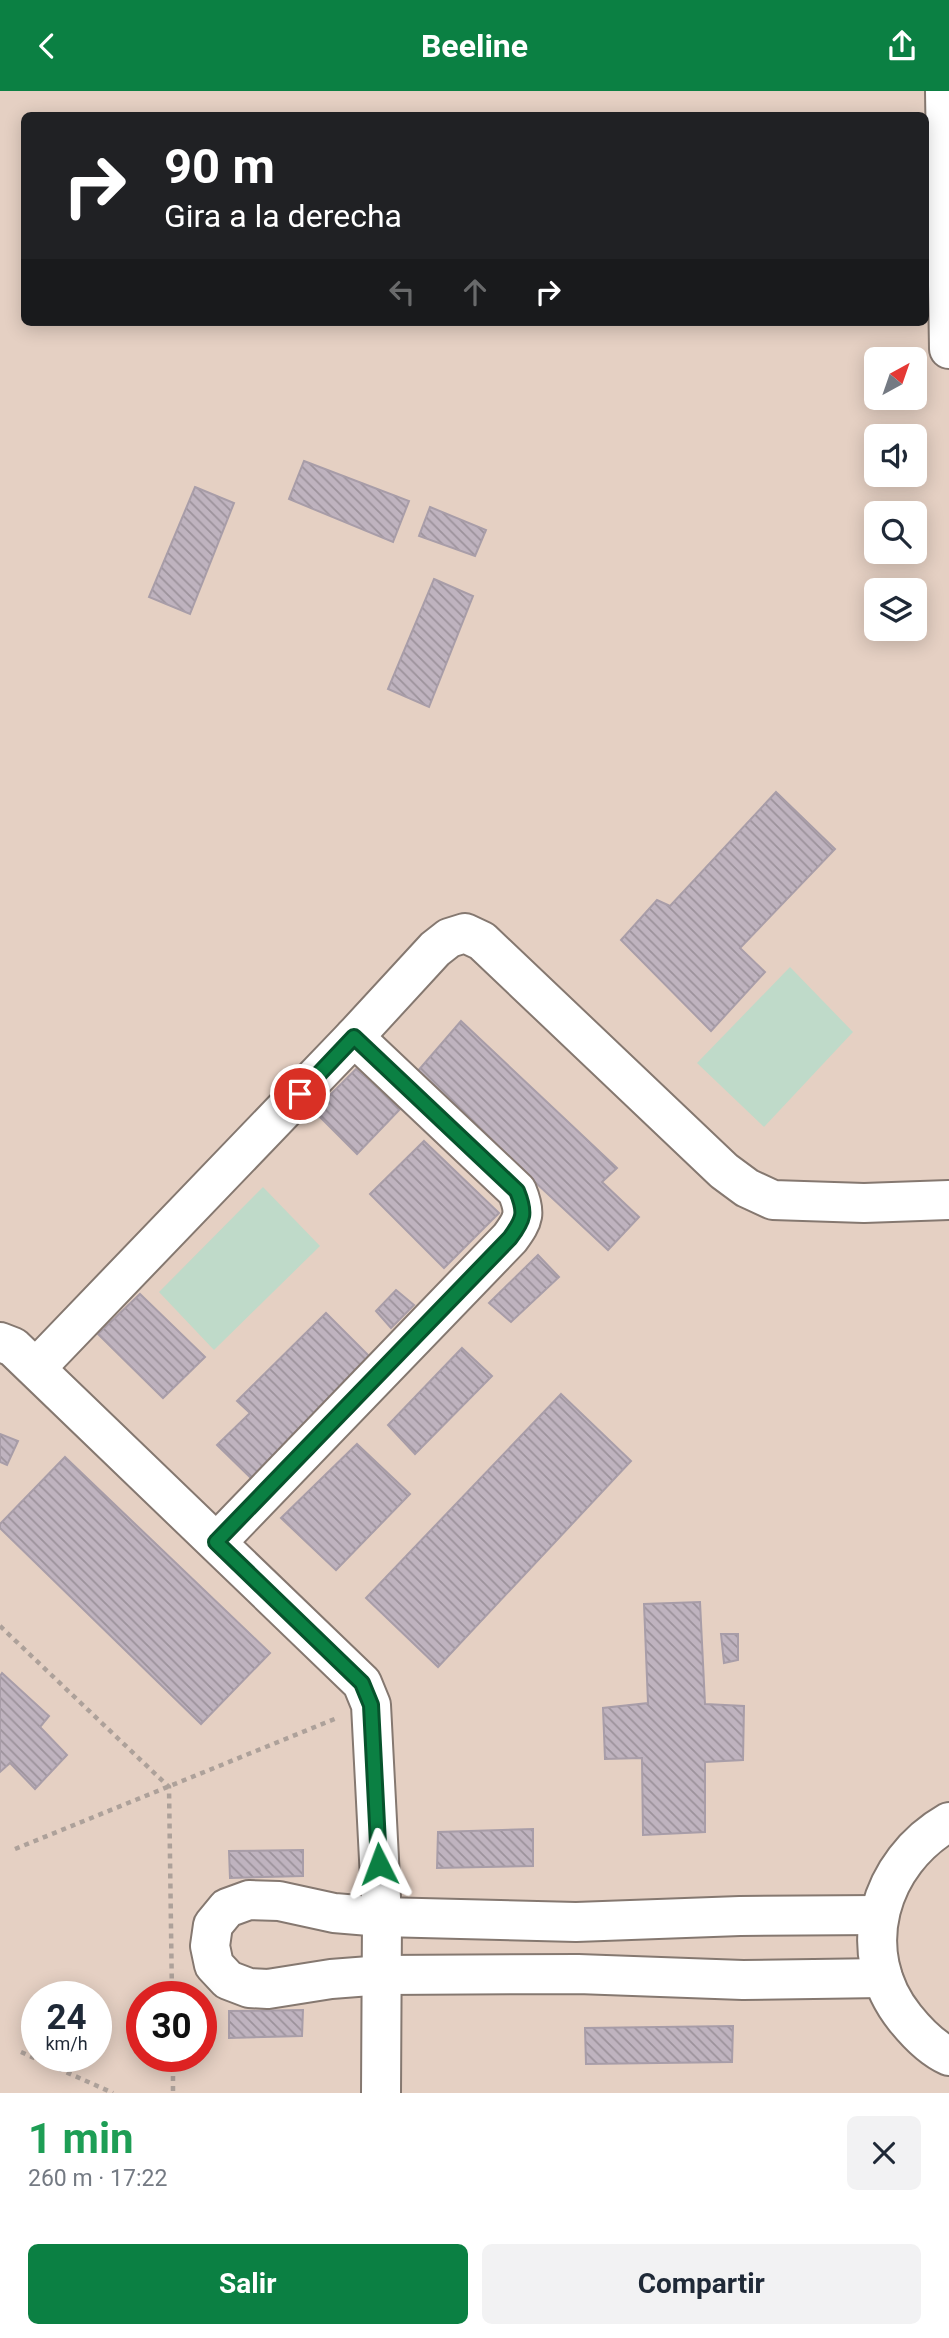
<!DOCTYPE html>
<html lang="es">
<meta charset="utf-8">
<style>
body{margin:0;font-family:Roboto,sans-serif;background:#f2f2f3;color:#1f2937;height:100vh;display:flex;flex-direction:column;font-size:26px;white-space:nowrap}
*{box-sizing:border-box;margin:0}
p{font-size:23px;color:#747a83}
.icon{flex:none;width:38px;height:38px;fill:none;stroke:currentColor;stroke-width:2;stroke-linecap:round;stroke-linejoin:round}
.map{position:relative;height:2002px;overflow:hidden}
.side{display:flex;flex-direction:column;background:#fff;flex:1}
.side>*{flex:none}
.banner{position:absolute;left:21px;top:21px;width:908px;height:214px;border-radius:10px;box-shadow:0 4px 18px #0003;background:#202124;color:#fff;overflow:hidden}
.needle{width:46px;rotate:40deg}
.tools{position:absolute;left:864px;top:256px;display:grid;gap:14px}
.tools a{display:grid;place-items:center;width:63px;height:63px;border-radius:10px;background:#fff;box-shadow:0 4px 18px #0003;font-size:35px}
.speed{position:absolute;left:21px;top:1890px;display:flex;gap:14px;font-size:35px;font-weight:700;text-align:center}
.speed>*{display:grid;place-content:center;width:91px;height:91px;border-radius:50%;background:#fff;box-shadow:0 4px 18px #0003;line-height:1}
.speed small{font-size:18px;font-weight:400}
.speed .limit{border:10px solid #d22;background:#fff;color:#111}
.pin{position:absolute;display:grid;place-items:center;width:60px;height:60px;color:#fff;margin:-30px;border:4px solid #fff;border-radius:50%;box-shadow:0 2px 7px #0007}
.me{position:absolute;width:77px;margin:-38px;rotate:357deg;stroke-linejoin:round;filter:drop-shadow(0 0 5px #0008)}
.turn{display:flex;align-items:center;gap:24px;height:147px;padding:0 28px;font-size:32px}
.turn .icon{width:91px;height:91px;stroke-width:2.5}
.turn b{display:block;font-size:49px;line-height:60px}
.lanes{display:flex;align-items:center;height:66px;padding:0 28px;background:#0003;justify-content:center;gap:35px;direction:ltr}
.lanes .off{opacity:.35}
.round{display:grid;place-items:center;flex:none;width:74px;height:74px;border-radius:10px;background:#f2f2f3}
.summary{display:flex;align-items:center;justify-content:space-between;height:119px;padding:0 28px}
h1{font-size:42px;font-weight:700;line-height:52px;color:#1e9e55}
.button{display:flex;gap:14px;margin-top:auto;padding:14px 28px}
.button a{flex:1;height:80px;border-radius:10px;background:#0b8043;color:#fff;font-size:28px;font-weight:700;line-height:80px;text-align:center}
.button a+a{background:#f2f2f3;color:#1f2937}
header{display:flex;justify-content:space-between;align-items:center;height:91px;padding:0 28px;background:#0b8043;color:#fff;font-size:32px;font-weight:700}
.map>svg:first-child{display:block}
</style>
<header><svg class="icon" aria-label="back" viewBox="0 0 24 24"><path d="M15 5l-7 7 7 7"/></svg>Beeline<svg class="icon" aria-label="share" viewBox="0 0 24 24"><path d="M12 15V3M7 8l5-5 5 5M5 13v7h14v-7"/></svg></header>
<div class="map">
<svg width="949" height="2002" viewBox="0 0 949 2002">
<defs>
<pattern id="building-back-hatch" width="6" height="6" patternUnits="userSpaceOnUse" patternTransform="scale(1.75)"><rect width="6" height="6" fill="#bfb3bf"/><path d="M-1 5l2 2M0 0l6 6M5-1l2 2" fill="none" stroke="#9c929b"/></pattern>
</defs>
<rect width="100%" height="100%" fill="#edded5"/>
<!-- built -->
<path fill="#e5d0c3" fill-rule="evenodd" d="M 0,0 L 949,0 L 949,2002 L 0,2002 ZM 24,24 L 926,24 L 926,231 L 24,231 ZM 877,268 L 915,268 L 915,306 L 877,306 ZM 877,345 L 915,345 L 915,383 L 877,383 ZM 877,422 L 915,422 L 915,460 L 877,460 ZM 877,499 L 915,499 L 915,537 L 877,537 ZM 37,1906 L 96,1906 L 96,1965 L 37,1965 ZM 142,1906 L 201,1906 L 201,1965 L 142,1965 Z"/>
<!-- park -->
<g fill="#bfdac9">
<path d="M 790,876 L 853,941 L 764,1036 L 697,972 Z"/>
<path d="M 263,1096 L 320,1155 L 214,1259 L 159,1201 Z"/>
</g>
<!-- building -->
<g fill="url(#building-back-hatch)" stroke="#a89da8" stroke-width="2">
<path d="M 304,370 L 409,410 L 393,451 L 289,408 Z"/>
<path d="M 195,396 L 234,412 L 190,523 L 149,506 Z"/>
<path d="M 430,416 L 486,439 L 475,465 L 419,445 Z"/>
<path d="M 434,488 L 473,505 L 429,616 L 388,598 Z"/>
<path d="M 776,701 L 835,758 L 740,857 L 765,881 L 711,940 L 621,849 L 657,809 L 670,815 Z"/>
<path d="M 461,930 L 617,1077 L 602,1091 L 639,1126 L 608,1159 L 417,981 Z"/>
<path d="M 356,978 L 401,1017 L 357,1063 L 314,1020 Z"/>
<path d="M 424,1050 L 499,1122 L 444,1177 L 370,1103 Z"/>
<path d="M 538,1164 L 559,1186 L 511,1231 L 489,1212 Z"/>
<path d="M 396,1199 L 414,1214 L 391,1237 L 376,1220 Z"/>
<path d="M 140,1203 L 205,1266 L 163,1307 L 98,1243 Z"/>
<path d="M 326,1222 L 373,1269 L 253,1389 L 217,1354 L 250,1322 L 237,1310 Z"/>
<path d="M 462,1257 L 492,1285 L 415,1363 L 388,1334 Z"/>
<path d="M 561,1303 L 631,1370 L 438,1576 L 366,1507 Z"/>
<path d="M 0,1343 L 18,1350 L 7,1374 L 0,1371 Z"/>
<path d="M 357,1353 L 410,1403 L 336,1479 L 281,1427 Z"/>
<path d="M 65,1366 L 270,1562 L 201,1633 L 0,1437 L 0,1433 Z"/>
<path d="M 700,1511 L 705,1613 L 744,1615 L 743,1669 L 705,1671 L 705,1741 L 643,1744 L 642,1667 L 605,1668 L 603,1617 L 648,1612 L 644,1513 Z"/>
<path d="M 721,1543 L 738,1543 L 738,1569 L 724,1572 Z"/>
<path d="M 2,1582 L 49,1625 L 40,1636 L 67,1664 L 35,1698 L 10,1672 L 0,1681 L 0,1585 Z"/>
<path d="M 533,1738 L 533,1775 L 437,1777 L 438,1741 Z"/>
<path d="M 303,1759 L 303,1785 L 230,1787 L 229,1760 Z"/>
<path d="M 303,1919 L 302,1945 L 229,1947 L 229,1920 Z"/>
<path d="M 733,1935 L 732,1971 L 586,1973 L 585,1937 Z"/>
</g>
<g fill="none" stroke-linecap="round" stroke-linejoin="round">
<!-- minor casing -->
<g stroke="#857870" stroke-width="42">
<g id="minor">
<path d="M 945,0 L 949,258"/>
<path d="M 0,1251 L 13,1256 L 362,1592 L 371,1614 L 382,1826 L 381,2002"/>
<path d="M 36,1277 L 354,946 L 435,858 L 449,847 L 465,842 L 482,850 L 724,1080 L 747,1097 L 773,1109 L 864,1112 L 949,1109"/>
<path d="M 217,1451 L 510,1147 C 524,1128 526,1122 517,1100 L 354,946"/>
<path d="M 949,1731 C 879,1771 852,1861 905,1927 C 917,1942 931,1957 949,1965"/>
<path d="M 879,1824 L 740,1825 L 576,1831 L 382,1826 L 334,1822 L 279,1810 L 249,1809 L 227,1817 L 213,1834 L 210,1855 L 214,1874 L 228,1889 L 249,1897 L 268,1898 L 331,1888 L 383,1884 L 578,1883 L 743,1889 L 883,1887"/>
</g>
</g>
<!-- path -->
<g stroke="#ada19a" stroke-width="4.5" stroke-dasharray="5 5" stroke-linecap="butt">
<path d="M 0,1535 L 169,1696 L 172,1906"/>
<path d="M 15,1758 L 337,1627"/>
<path d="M 21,1961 L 113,2002"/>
<path d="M 173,1965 L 173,2002"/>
</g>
<!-- minor -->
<use href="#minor" stroke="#fff" stroke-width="38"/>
</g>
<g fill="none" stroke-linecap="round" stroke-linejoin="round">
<!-- route casing -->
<g stroke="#07532c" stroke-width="18">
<path id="route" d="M 300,1003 L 354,946 L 517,1100 C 526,1122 524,1128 510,1147 L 216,1451 L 362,1592 L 371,1614 L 379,1773"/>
</g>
<!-- route -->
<use href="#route" stroke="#0b8043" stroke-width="12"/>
</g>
</svg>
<div class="tools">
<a><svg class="needle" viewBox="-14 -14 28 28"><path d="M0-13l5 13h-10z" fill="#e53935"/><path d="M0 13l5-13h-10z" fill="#747a83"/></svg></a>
<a><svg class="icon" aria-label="sound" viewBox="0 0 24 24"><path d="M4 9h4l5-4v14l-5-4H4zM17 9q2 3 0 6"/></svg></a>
<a><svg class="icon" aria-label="search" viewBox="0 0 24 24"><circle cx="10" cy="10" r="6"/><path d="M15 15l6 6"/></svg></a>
<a><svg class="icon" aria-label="layers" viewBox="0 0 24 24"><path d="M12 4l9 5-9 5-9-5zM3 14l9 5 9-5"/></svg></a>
</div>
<div class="speed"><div>24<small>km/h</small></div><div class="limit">30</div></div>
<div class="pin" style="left:300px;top:1003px;background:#d93025"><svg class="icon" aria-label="arrive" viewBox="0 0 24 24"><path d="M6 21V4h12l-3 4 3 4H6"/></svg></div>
<svg class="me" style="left:379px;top:1773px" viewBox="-20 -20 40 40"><path d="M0-17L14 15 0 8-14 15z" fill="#0b8043" stroke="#fff" stroke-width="4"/></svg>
<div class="banner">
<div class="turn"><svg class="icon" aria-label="right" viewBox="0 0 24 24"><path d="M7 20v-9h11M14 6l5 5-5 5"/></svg><div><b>90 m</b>Gira a la derecha</div></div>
<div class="lanes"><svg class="icon off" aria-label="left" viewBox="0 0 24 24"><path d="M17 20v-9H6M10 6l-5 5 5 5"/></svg><svg class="icon off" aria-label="ahead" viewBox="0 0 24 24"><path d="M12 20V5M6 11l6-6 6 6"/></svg><svg class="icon" aria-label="right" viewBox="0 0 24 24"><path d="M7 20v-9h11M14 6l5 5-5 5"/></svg></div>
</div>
</div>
<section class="side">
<div class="summary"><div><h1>1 min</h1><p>260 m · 17:22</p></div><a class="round"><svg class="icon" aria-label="close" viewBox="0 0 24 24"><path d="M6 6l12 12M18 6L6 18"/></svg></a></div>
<div class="button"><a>Salir</a><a>Compartir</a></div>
</section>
